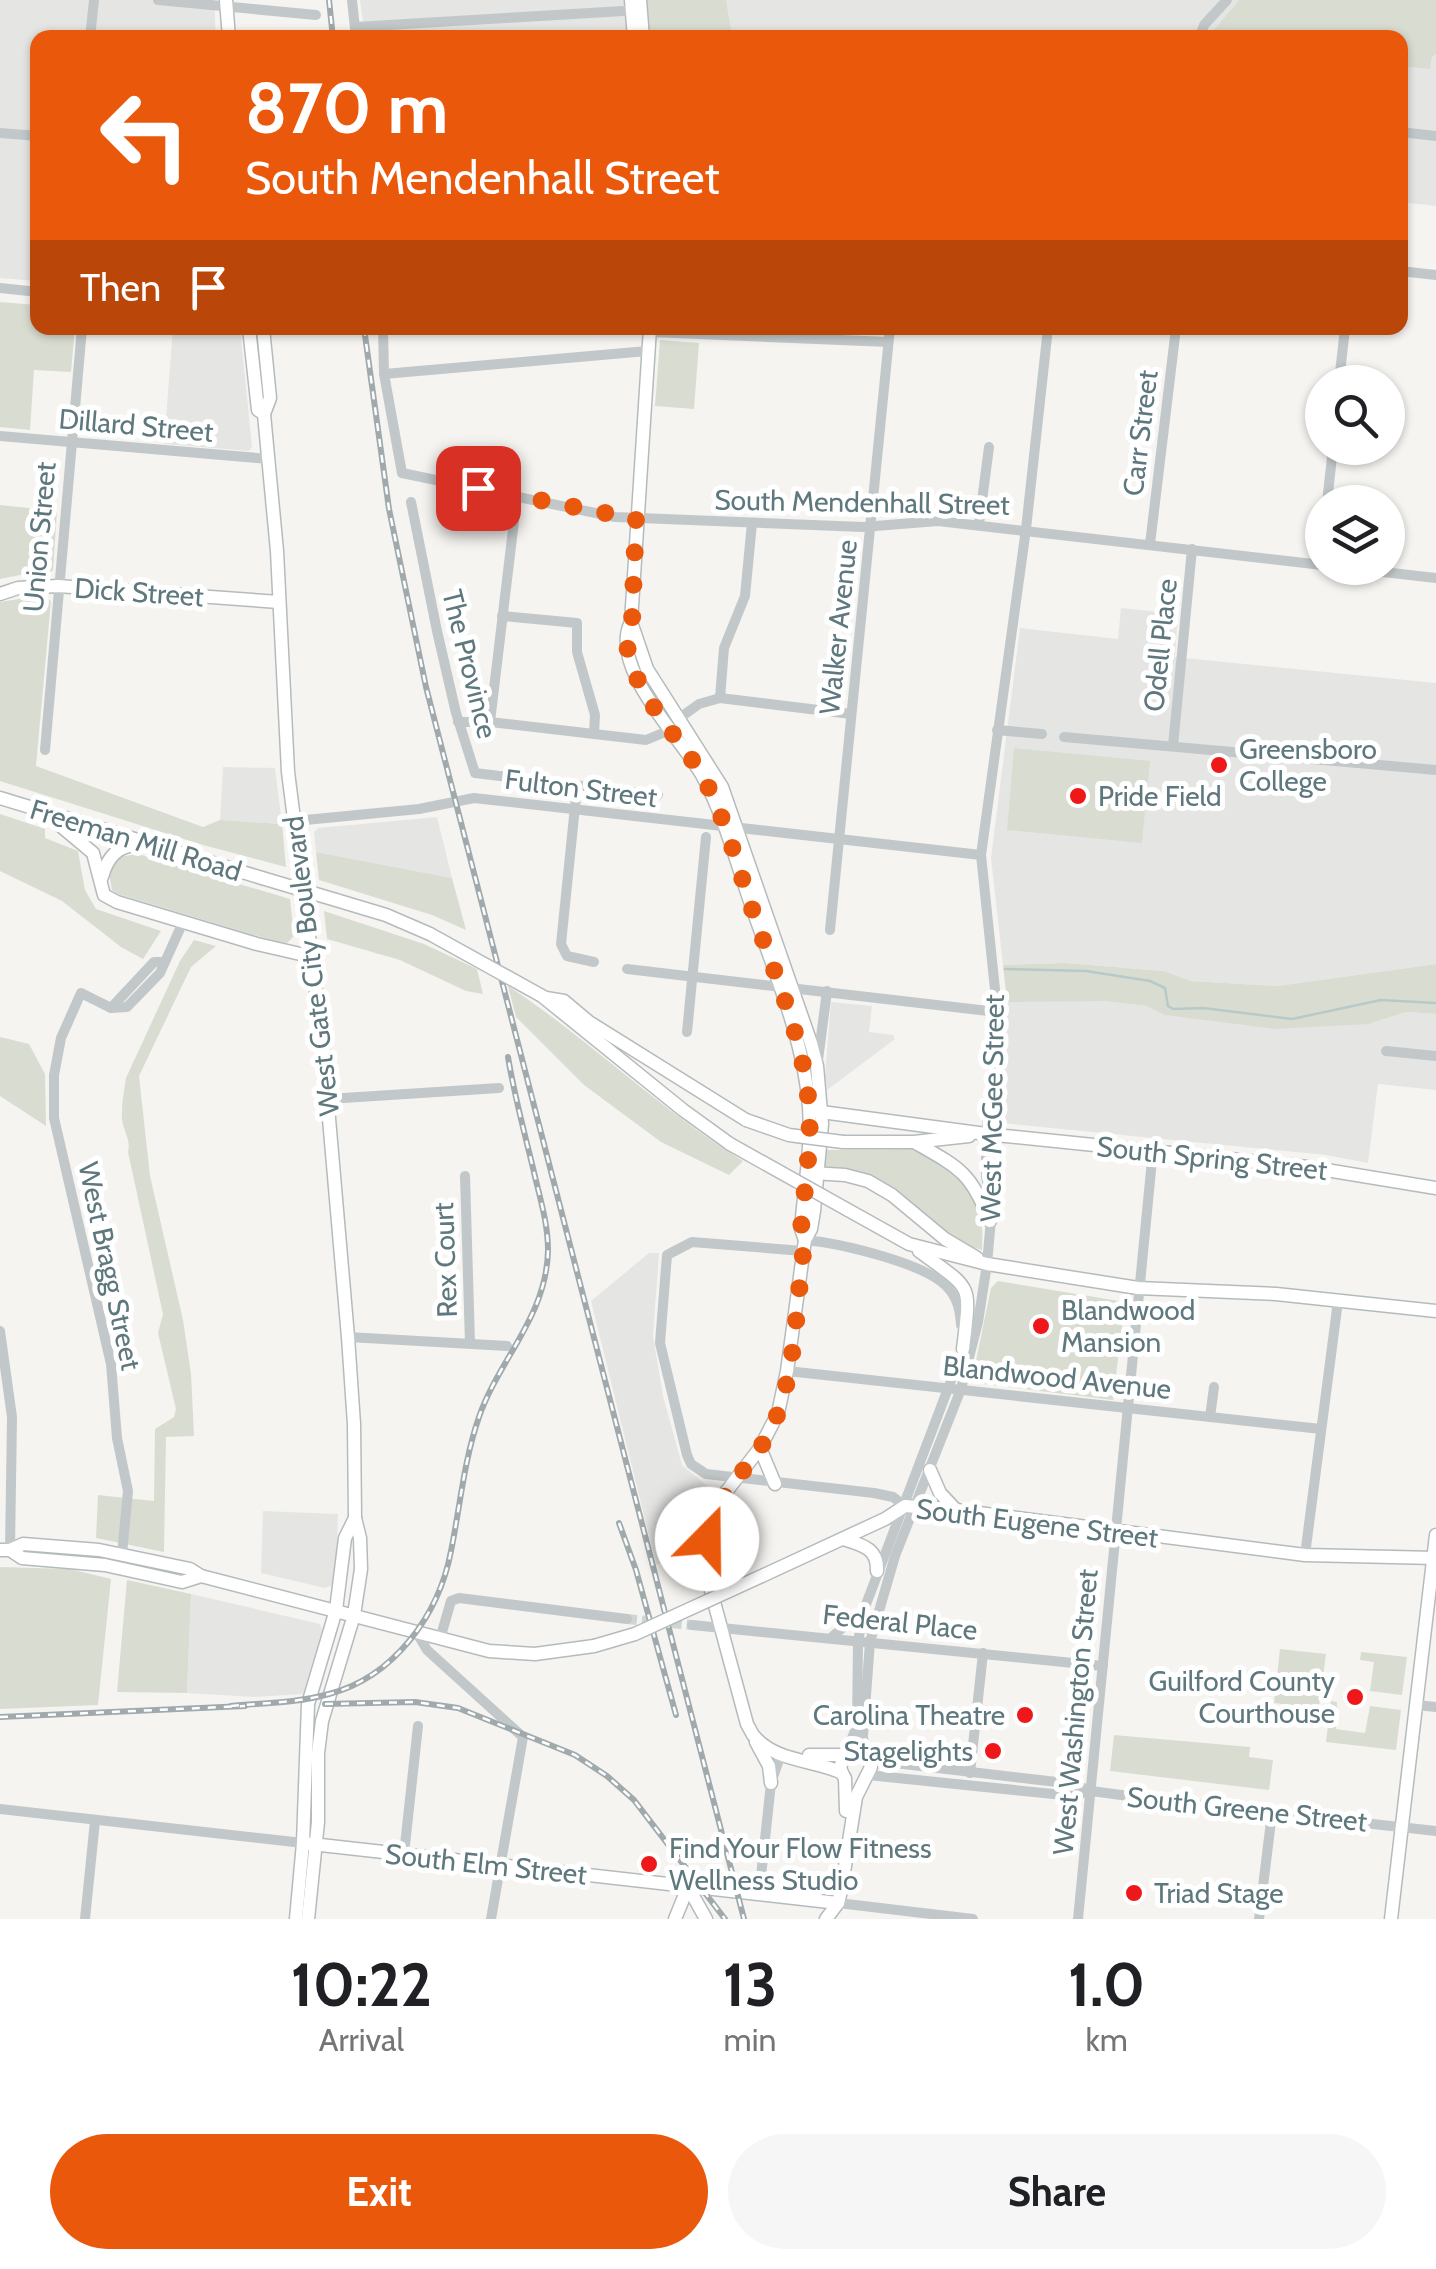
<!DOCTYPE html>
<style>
body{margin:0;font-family:Cabin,sans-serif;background:#f6f6f6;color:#202124;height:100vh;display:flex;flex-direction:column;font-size:38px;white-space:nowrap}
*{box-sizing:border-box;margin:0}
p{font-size:32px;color:#757577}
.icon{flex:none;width:55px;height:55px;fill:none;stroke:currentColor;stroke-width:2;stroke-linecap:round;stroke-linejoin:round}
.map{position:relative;height:1919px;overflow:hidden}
.sheet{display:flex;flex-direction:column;background:#fff;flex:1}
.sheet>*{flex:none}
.hud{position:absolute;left:30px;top:30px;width:1378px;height:305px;border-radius:20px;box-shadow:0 2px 8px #0004;background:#ea580c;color:#fff;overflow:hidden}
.tools{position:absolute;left:1305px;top:365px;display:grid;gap:20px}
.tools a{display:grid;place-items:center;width:100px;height:100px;border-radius:50%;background:#fff;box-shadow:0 2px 8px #0004;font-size:50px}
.pin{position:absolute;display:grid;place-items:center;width:85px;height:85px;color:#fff;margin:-42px;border-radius:20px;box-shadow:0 5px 15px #0006}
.me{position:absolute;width:110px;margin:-55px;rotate:22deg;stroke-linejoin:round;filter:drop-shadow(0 0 8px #0008)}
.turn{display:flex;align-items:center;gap:35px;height:210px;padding:0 50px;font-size:45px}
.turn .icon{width:130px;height:130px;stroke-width:2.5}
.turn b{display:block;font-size:70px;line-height:85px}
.then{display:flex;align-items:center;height:95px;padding:0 50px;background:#0003;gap:20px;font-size:38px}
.eta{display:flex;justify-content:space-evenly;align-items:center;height:170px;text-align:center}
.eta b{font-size:60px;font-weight:800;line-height:70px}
.primary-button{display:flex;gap:20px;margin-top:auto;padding:20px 50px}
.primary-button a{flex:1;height:115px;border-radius:60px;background:#ea580c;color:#fff;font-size:40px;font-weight:800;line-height:115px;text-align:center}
.primary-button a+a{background:#f6f6f6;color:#202124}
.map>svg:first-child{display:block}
</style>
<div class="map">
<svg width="1436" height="1919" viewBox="0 0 1436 1919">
<rect width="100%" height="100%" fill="#f5f4f1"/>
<!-- built -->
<g fill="#e5e6e4">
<path d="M 0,0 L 214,0 L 216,37 L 38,38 L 37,281 L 0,278 Z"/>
<path d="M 360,0 L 1436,0 L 1436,206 L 1400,202 L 1400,38 L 365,38 Z"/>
<path d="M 173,328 L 240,328 L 252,447 L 249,451 L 164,444 Z"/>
<path d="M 1121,608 L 1178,614 L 1175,657 L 1436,683 L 1436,964 L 1277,986 L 1191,981 L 1164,971 L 1065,963 L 1003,965 L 991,858 L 1020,628 L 1118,639 Z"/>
<path d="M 223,767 L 275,768 L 282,824 L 220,820 Z"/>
<path d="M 437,817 L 452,878 L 316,852 L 314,832 L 318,828 Z"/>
<path d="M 1026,1000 L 1104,1001 L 1146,1006 L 1164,1015 L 1369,1024 L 1406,1012 L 1436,1014 L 1436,1090 L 1378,1084 L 1368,1163 L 1326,1155 L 1001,1123 L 996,1120 L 1007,1002 Z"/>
<path d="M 831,1002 L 872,1006 L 869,1032 L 893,1035 L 895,1039 L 827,1090 L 825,1076 Z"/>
<path d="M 649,1253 L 659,1253 L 653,1336 L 663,1396 L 682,1465 L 711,1489 L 697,1529 L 695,1564 L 656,1564 L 591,1301 Z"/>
<path d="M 263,1511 L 338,1514 L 336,1570 L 331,1586 L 325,1588 L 261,1573 Z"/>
<path d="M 191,1594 L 320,1624 L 322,1630 L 303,1694 L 254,1697 L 187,1693 Z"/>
</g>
<!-- green -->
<g fill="#d9ddd1">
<path d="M 646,0 L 726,0 L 732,37 L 650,37 Z"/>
<path d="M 1239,0 L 1436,0 L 1436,54 L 1432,57 L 1430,69 L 1400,66 L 1400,38 L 1208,37 Z"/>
<path d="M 0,302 L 37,305 L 38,328 L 75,328 L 71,372 L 34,370 L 30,430 L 0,427 Z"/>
<path d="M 660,340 L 699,343 L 694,409 L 655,406 Z"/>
<path d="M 0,505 L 57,511 L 53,570 L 48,575 L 20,575 L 0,579 Z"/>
<path d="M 44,595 L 51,601 L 36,766 L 203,827 L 220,820 L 282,824 L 286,867 L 203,845 L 0,781 L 0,602 Z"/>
<path d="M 1014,748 L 1150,761 L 1142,843 L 1007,830 Z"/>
<path d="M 0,814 L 45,829 L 45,838 L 78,851 L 85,890 L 96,909 L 161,931 L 143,959 L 121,947 L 62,901 L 0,871 Z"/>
<path d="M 316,852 L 452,878 L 466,930 L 432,915 L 319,880 Z"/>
<path d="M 138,854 L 290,899 L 294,936 L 287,943 L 278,942 L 118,894 L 112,890 L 109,873 L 118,857 Z"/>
<path d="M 324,911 L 424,944 L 477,969 L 483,994 L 466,991 L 400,960 L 327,939 Z"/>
<path d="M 194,940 L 216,946 L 191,967 L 139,1076 L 150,1176 L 183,1320 L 191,1374 L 194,1436 L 166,1437 L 164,1552 L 96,1538 L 98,1495 L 154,1501 L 155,1429 L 174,1417 L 176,1409 L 158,1333 L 163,1314 L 128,1152 C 131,1140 124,1132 122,1120 C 121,1106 124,1091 126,1078 L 180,961 Z"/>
<path d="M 1065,963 L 1164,971 L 1191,981 L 1277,986 L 1436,964 L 1436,1014 L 1406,1012 L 1369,1024 L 1276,1029 L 1164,1015 L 1146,1006 L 1104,1001 L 1007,1002 L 1003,965 Z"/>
<path d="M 508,986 C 590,1040 659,1109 743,1161 L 729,1175 L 661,1142 L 584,1085 L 516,1017 Z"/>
<path d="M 0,1037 L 29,1044 L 45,1074 L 46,1126 L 0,1096 Z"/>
<path d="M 914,1149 C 960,1174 987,1193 982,1250 L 954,1242 L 855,1172 L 825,1166 L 826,1150 Z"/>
<path d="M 998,1281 L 1125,1302 L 1113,1400 L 975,1383 L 973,1375 L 991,1288 Z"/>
<path d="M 0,1567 L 70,1569 L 111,1579 L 98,1705 L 0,1709 Z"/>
<path d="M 127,1580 L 191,1594 L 187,1693 L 117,1692 Z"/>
<path d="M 1280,1649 L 1326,1654 L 1319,1708 L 1274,1703 Z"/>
<path d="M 1361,1652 L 1407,1657 L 1402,1695 L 1370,1691 L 1374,1662 L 1360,1660 Z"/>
<path d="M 1331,1701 L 1337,1702 L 1336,1729 L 1365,1733 L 1370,1706 L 1401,1710 L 1396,1750 L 1326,1742 Z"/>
<path d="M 1114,1735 L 1250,1747 L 1249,1757 L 1273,1760 L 1269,1790 L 1110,1771 Z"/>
</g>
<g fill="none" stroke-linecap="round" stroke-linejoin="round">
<!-- stream -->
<path stroke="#b7c9c9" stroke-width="2.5" d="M 1005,969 L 1086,971 L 1150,981 L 1165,988 L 1168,1006 L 1173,1009 L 1203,1008 L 1292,1019 L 1381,1000 L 1436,1003"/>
<!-- minor-tunnel -->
<path stroke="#cfd5d4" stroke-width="10" stroke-dasharray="10 5" stroke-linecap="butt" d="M 627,1619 L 692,1625"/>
<!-- major casing -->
<g stroke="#b5bbbd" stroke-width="15">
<g id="major">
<path d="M 226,0 L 229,38"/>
<path d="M 631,0 L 634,38"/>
<path d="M 640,0 L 643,38"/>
<path d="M 249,328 L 258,410 L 264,414 L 277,551 L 288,772 L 322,1038 L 348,1337 L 354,1424 L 355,1518 L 360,1538 L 361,1569 L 354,1615 L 322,1721 L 318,1753 L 318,1822 L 308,1919"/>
<path d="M 263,328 L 270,398 L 264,414"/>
<path d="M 650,328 L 631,622 C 608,667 681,738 702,775 C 725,817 737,865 753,910 C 775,973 804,1040 809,1107 C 812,1147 804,1189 801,1229 L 805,1240"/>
<path d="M 0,594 L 18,588 L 58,586 L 279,602"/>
<path d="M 631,622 L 647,669 L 722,787 L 811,1043 L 817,1066 L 822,1124 L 814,1211 L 811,1229 L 805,1240 L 787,1371 L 778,1413 L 760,1448 L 719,1501 L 707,1539 L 707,1576 L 747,1724 L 753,1735 C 775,1762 811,1759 840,1772"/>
<path d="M 0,798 L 262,878"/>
<path d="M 44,812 L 93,853 L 104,895 L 117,902 L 257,944 L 309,956"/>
<path d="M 102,877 C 107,858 118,844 139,845"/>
<path d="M 336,900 L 386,915 L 430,934"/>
<path d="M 542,996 L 683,1110 L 730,1144"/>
<path d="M 546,998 L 564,1001 L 589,1022 L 746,1120"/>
<path d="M 814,1111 L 986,1134 L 1308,1167 L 1436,1188"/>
<path d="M 843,1142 L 914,1142 L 969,1136"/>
<path d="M 916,1143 C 960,1168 971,1173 990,1221"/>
<path d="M 812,1173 L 845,1175 L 868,1181 L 892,1195 L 945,1239 L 977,1258"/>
<path d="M 848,1210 L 909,1244 L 987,1264 L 1138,1288 L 1276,1294 L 1436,1311"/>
<path d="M 919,1251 C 973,1291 971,1281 963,1349"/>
<path d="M 760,1448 L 775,1484"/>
<path d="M 930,1470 L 940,1493 L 956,1510"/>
<path d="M 843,1539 C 862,1545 878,1548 877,1571"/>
<path d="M 0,1550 L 10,1550 L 23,1544 L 99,1550 L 190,1569 L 201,1576 L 489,1651 L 535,1654 L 594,1646"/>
<path d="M 10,1550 L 22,1558 L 105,1565 L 182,1582 L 201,1576"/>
<path d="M 764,1575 L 885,1519 L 905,1506 L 956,1510 L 1305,1555 L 1436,1558"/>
<path d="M 756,1742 L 769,1766 L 771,1783"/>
<path d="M 809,1755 L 844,1755 L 840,1768 L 844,1777"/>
<path d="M 845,1778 L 846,1811"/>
<path d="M 303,1843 L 838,1903"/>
<path d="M 688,1887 L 706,1919"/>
<path d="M 296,1919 L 303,1843 L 308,1704 L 336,1610 L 345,1538 L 355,1518"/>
<path d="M 675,1919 L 688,1887"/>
<path d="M 826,1919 L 838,1903 L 841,1891 L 856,1797 L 871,1767 C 869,1755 860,1748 848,1752"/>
<path d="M 1391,1919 L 1436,1535"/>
</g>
</g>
<!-- minor -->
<g stroke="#c2c8c9" stroke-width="10">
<path d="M 158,0 L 316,15"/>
<path d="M 352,0 L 356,38"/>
<path d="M 355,27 L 640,10"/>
<path d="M 90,38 L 94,0"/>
<path d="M 1199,38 L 1204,25 L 1227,0"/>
<path d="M 1400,132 L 1436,136"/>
<path d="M 0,133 L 38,136"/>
<path d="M 1400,271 L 1436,275"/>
<path d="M 0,288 L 38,292"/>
<path d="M 383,328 L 384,374 L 402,473 L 615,517 L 863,527 L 938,521 L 1322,565"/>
<path d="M 650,332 L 888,342"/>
<path d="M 384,374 L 647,351"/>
<path d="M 1339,382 L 1345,328"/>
<path d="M 0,436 L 269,459"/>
<path d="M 411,502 L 437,631 L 456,713 L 475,773 L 658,795"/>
<path d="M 1327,502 L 1333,448"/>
<path d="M 979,524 L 989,447"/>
<path d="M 1150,544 L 1176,328"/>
<path d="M 1321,564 L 1322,549"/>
<path d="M 1348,568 L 1436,578"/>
<path d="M 502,616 L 577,623 L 577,652 L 595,715 L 594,733"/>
<path d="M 720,698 L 724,648 L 745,596 L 752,523"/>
<path d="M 678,719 L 699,704 L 720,698 L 851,714"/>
<path d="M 458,722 L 490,722 L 646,740 L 670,730"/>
<path d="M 490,722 L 517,496"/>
<path d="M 997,730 L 1042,734"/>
<path d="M 1064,737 L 1436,770"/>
<path d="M 1173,746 L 1192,549"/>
<path d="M 45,750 L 82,328"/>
<path d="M 577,787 L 561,944 L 567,956 L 594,962"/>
<path d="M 295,821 L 419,809 L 474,798 L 981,855"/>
<path d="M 830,930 L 890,328"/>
<path d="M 627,969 L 997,1012"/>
<path d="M 111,1008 L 154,962 L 163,962"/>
<path d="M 687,1032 L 706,837"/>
<path d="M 1386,1051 L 1436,1056"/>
<path d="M 818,1060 L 827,991"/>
<path d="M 328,1099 L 499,1088"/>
<path d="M 465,1176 L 470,1343"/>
<path d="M 805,1240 C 838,1243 927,1263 948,1288 C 958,1299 960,1311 961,1325"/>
<path d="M 803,1251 L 692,1242 L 667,1255 L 660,1343 L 687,1455 L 691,1464 L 706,1474 L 874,1493 L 893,1497 L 905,1506"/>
<path d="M 0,1331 L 12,1417 L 10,1550"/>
<path d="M 348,1337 L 507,1346"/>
<path d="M 787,1371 L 1321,1429"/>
<path d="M 1210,1417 L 1214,1387"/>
<path d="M 122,1554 L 128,1491 L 117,1438 L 111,1364 L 54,1118 L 54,1075 L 61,1038 L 81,993 L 111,1008 L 127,1007 L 160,973 L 183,922"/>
<path d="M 1305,1555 L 1338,1301"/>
<path d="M 692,1625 L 1103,1666"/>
<path d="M 417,1633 L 427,1650 L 523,1737 L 491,1919"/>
<path d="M 833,1636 L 861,1612"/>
<path d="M 440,1639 L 451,1601 L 459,1598 L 627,1619"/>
<path d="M 1416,1705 L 1436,1707"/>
<path d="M 846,1754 L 857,1725 L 858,1641 L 865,1607 L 963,1349 L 963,1342"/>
<path d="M 865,1755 L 863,1736 L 870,1642 L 895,1556 L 961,1389 L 978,1322 L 987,1264 L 992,1208 L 986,1177 L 986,1134 L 998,1018 L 981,855 L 1026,529 L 1048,328"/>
<path d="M 869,1760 L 1074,1784 L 1091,1791 L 1159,1800 L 1436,1831"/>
<path d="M 970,1773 L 983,1653"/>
<path d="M 868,1775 L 1073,1796 L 1090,1791"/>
<path d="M 0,1809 L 303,1843"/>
<path d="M 404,1854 L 418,1726"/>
<path d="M 759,1895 L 771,1783 L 781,1754"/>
<path d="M 838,1903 L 973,1919"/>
<path d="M 85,1919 L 95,1821"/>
<path d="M 1078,1919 L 1153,1150"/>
<path d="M 1259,1919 L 1272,1813"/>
</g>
<!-- major -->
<use href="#major" stroke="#fff" stroke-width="12"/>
<!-- rail casing -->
<g stroke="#a0aaad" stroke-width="6">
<g id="rail">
<path d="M 329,0 L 333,38"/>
<path d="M 364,328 L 389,509 L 426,687 L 744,1919"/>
<path d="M 619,1523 L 636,1570 L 676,1715"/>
<path d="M 325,1704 L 415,1702 L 458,1708 L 575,1755 L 607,1776 L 634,1800 L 725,1919"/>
<path d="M 231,1706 C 263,1703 297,1703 329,1694 C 394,1677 439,1615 451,1551 C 460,1507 464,1460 479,1417 C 499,1359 547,1316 548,1250 C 548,1222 539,1195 533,1168 C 524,1131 514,1094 508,1057"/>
<path d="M 0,1717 L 245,1706"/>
</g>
</g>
<!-- rail -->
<use href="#rail" stroke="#fff" stroke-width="2.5" stroke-dasharray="8" stroke-linecap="butt"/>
<!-- major-bridge casing -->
<g stroke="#b5bbbd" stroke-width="15" stroke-linecap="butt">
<g id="major-bridge">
<path d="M 262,878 L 336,900"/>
<path d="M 430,934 L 542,996"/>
<path d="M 746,1120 L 789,1135 L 843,1142"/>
<path d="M 730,1144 L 848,1210"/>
<path d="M 594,1646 L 635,1634 L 764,1575"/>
</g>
</g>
<!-- major-bridge -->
<use href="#major-bridge" stroke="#fff" stroke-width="12"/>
</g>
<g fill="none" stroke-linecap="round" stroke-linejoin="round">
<!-- route -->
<path stroke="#ea580c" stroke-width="18" stroke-dasharray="0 32.4" d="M 478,488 L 636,519 L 632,622 C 608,667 681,738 702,775 C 724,815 736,860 750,903 C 772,969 804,1037 809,1107 C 812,1147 804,1189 801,1229 L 805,1240 C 796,1298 797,1372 773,1425 C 754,1467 715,1492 707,1539"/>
</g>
<!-- markers -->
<g fill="#ee181a" stroke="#fff" stroke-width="4">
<circle cx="1219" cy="765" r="10"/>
<circle cx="1078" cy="796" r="10"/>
<circle cx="1041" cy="1326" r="10"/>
<circle cx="1355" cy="1697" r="10"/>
<circle cx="1025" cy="1715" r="10"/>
<circle cx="993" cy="1751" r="10"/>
<circle cx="649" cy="1864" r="10"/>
<circle cx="1134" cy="1893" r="10"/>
</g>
<g text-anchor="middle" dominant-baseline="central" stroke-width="10" stroke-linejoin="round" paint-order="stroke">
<!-- street labels -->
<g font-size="28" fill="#5e787e" stroke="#fff">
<text transform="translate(136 425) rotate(5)">Dillard Street</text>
<text transform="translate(1140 433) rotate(-83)">Carr Street</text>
<text transform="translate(862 502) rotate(1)">South Mendenhall Street</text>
<text transform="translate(39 537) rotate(-85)">Union Street</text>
<text transform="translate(139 592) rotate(4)">Dick Street</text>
<text transform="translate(838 627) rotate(-84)">Walker Avenue</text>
<text transform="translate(1160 645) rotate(-84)">Odell Place</text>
<text transform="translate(470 664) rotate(76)">The Province</text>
<text transform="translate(581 788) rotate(7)">Fulton Street</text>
<text transform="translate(136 840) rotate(17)">Freeman Mill Road</text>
<text transform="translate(311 966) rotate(-97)">West Gate City Boulevard</text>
<text transform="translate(992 1108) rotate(-89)">West McGee Street</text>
<text transform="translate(1212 1158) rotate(6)">South Spring Street</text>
<text transform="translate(445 1260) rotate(-92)">Rex Court</text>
<text transform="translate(110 1266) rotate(78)">West Bragg Street</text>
<text transform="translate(1057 1377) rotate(6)">Blandwood Avenue</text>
<text transform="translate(1037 1523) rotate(7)">South Eugene Street</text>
<text transform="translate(900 1622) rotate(6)">Federal Place</text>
<text transform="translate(1075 1712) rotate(-85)">West Washington Street</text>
<text transform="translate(1247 1809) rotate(6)">South Greene Street</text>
<text transform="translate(486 1864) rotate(6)">South Elm Street</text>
</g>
<!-- poi labels -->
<g font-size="28" fill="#5e787e" stroke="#fff" text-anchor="start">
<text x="1239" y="749">Greensboro<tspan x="1239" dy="32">College</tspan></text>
<text x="1098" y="796">Pride Field</text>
<text x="1061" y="1310">Blandwood<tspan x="1061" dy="32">Mansion</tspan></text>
<text x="1335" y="1681" text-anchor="end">Guilford County<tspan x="1335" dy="32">Courthouse</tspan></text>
<text x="1005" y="1715" text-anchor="end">Carolina Theatre</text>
<text x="973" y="1751" text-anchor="end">Stagelights</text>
<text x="669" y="1848">Find Your Flow Fitness<tspan x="669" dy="32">Wellness Studio</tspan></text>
<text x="1154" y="1893">Triad Stage</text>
</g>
</g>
</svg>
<div class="tools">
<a><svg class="icon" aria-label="search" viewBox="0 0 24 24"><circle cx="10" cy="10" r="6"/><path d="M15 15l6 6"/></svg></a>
<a><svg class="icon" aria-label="layers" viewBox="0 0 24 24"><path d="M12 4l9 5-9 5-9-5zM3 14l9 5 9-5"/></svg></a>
</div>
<div class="pin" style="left:478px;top:488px;background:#d93025"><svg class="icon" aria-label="arrive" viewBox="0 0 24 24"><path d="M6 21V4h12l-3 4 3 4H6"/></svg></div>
<svg class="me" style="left:707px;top:1539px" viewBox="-20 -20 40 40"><circle r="19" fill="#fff"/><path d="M0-13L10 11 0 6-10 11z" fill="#ea580c"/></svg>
<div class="hud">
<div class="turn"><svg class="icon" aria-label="left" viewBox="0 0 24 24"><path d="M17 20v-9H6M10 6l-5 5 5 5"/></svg><div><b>870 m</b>South Mendenhall Street</div></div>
<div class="then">Then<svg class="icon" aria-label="arrive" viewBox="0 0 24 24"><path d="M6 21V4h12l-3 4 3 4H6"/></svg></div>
</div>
</div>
<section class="sheet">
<div class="eta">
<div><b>10:22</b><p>Arrival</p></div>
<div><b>13</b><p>min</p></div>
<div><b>1.0</b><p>km</p></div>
</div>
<div class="primary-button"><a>Exit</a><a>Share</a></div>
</section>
